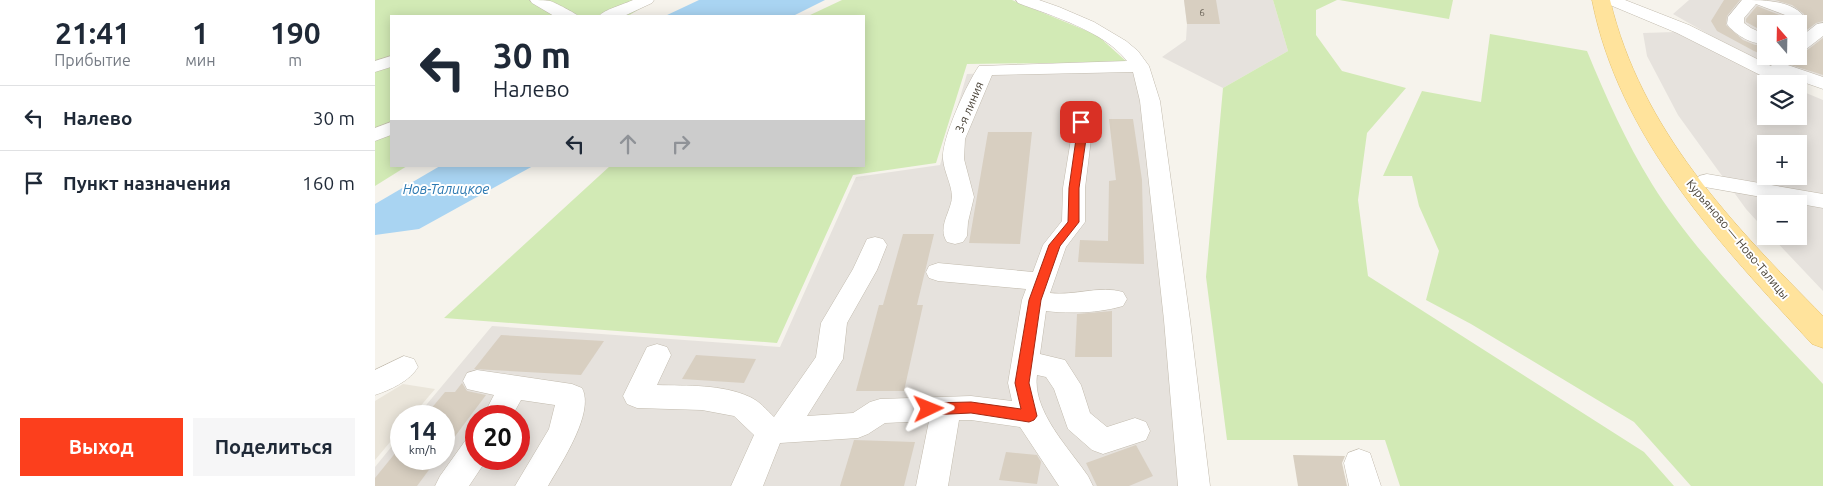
<!DOCTYPE html>
<html lang="ru">
<meta charset="utf-8">
<style>
body{margin:0;font-family:Ubuntu,sans-serif;background:#f6f6f7;color:#1f2937;height:100vh;display:flex;flex-direction:column;font-size:19px;white-space:nowrap}
*{box-sizing:border-box;margin:0}
p{font-size:16px;color:#747a83}
.icon{flex:none;width:28px;height:28px;fill:none;stroke:currentColor;stroke-width:2;stroke-linecap:round;stroke-linejoin:round}
.map{position:relative;flex:1;overflow:hidden}
.drawer{display:flex;flex-direction:column;background:#fff;width:375px}
.drawer>*{flex:none}
.top-card{position:absolute;left:15px;top:15px;width:475px;height:152px;border-radius:0px;box-shadow:0 2px 12px #0003;background:#fff;color:#1f2937;overflow:hidden}
.needle{width:32px;rotate:340deg}
.tools{position:absolute;left:1382px;top:15px;display:grid;gap:10px}
.tools a{display:grid;place-items:center;width:50px;height:50px;border-radius:0px;background:#fff;box-shadow:0 2px 12px #0003;font-size:25px}
.speed{position:absolute;left:15px;top:405px;display:flex;gap:10px;font-size:25px;font-weight:700;text-align:center}
.speed>*{display:grid;place-content:center;width:65px;height:65px;border-radius:50%;background:#fff;box-shadow:0 2px 12px #0003;line-height:1}
.speed small{font-size:12px;font-weight:400}
.speed .limit{border:8px solid #d22;background:#fff;color:#111}
.pin{position:absolute;display:grid;place-items:center;width:42px;height:42px;color:#fff;margin:-21px;border-radius:10px;box-shadow:0 2px 8px #0006}
.me{position:absolute;width:55px;margin:-28px;rotate:88deg;stroke-linejoin:round;filter:drop-shadow(0 0 4px #0008)}
.turn{display:flex;align-items:center;gap:18px;height:105px;padding:0 20px;font-size:22px}
.turn .icon{width:65px;height:65px;stroke-width:2.5}
.turn b{display:block;font-size:35px;line-height:42px}
.lanes{display:flex;align-items:center;height:48px;padding:0 20px;background:#0003;justify-content:center;gap:25px;direction:ltr}
.lanes .off{opacity:.35}
.eta{display:flex;justify-content:space-evenly;align-items:center;height:85px;text-align:center}
.eta b{font-size:30px;font-weight:600;line-height:35px}
.primary-button{display:flex;gap:10px;margin-top:auto;padding:10px 20px}
.primary-button a{flex:1;height:58px;border-radius:0px;background:#fc3f1d;color:#fff;font-size:20px;font-weight:600;line-height:58px;text-align:center}
.primary-button a+a{background:#f6f6f7;color:#1f2937}
ul{padding:0;list-style:none}
li{display:flex;align-items:center;gap:15px;height:65px;padding:0 20px;border-top:1px solid #e0e1e3}
li div{flex:1}
li b{display:block;font-size:19px}
li em{font-style:normal}
main{display:flex;flex:1;min-height:0}
.map>svg:first-child{display:block}
</style>
<main>
<section class="drawer">
<div class="eta">
<div><b>21:41</b><p>Прибытие</p></div>
<div><b>1</b><p>мин</p></div>
<div><b>190</b><p>m</p></div>
</div>
<ul>
<li><svg class="icon" aria-label="left" viewBox="0 0 24 24"><path d="M17 20v-9H6M10 6l-5 5 5 5"/></svg><div><b>Налево</b></div><em>30 m</em></li>
<li><svg class="icon" aria-label="arrive" viewBox="0 0 24 24"><path d="M6 21V4h12l-3 4 3 4H6"/></svg><div><b>Пункт назначения</b></div><em>160 m</em></li>
</ul>
<div class="primary-button"><a>Выход</a><a>Поделиться</a></div>
</section>
<div class="map">
<svg width="1448" height="486" viewBox="0 0 1448 486">
<rect width="100%" height="100%" fill="#f6f3ec"/>
<!-- residential -->
<path fill="#eae5da" d="M 28,384 L 60,389 L 37,416 L 26,416 L 26,429 L 0,460 L 0,401 Z"/>
<!-- industrial -->
<g fill="#e6e2dd" fill-rule="evenodd">
<path d="M 809,0 L 898,0 L 913,51 L 848,88 L 787,57 L 811,40 L 812,24 Z"/>
<path d="M 1314,0 L 1448,0 L 1448,88 L 1370,55 L 1298,14 ZM 1391,24 L 1424,24 L 1424,56 L 1391,56 Z"/>
<path d="M 1300,32 L 1409,84 L 1391,84 L 1391,116 L 1424,116 L 1424,90 L 1448,100 L 1448,291 L 1396,236 L 1424,236 L 1424,204 L 1391,204 L 1391,231 L 1371,209 L 1303,115 L 1272,56 L 1268,33 ZM 1391,144 L 1424,144 L 1424,176 L 1391,176 Z"/>
<path d="M 763,67 L 806,486 L 0,486 L 0,467 L 26,435 L 26,459 L 69,459 L 69,416 L 42,416 L 117,326 L 405,347 L 481,177 L 565,165 L 592,74 ZM 101,416 L 144,416 L 144,459 L 101,459 Z"/>
</g>
<!-- green -->
<g fill="#d2eab5">
<path d="M 0,0 L 279,0 L 253,16 L 16,16 L 16,166 L 32,166 L 0,186 Z"/>
<path d="M 467,0 L 637,0 L 722,35 L 752,62 L 592,64 L 561,163 L 478,175 L 402,343 L 69,318 L 235,166 L 489,166 L 489,16 L 433,16 Z"/>
<path d="M 898,0 L 962,0 L 941,10 L 941,35 L 967,71 L 1031,88 L 992,133 L 983,200 L 993,276 L 1269,452 L 1299,486 L 1025,486 L 1010,440 L 852,440 L 831,277 L 848,88 L 913,51 Z"/>
<path d="M 964,0 L 1078,0 L 1074,19 Z"/>
<path d="M 1115,34 L 1212,51 C 1231,97 1251,142 1277,184 C 1321,255 1391,322 1448,384 L 1448,486 L 1316,486 L 1259,422 L 1096,324 L 1051,300 L 1064,251 L 1044,206 L 1037,176 L 1008,176 L 1047,91 L 1106,102 Z"/>
</g>
<!-- water -->
<g fill="#a9d4f2">
<path d="M 324,0 L 450,0 L 418,16 L 290,16 Z"/>
<path d="M 65,166 L 158,166 L 44,229 L 0,235 L 0,204 Z"/>
</g>
<!-- building -->
<g fill="#d8cfc1">
<path d="M 809,0 L 841,0 L 845,24 L 812,24 Z"/>
<path d="M 1349,0 L 1365,0 L 1352,16 L 1351,25 L 1368,40 L 1380,45 L 1391,45 L 1391,56 L 1379,51 L 1342,31 L 1336,21 Z"/>
<path d="M 1400,0 L 1448,0 L 1448,21 L 1441,23 L 1424,36 L 1423,24 L 1429,16 L 1429,14 L 1417,5 Z"/>
<path d="M 1382,6 L 1407,16 L 1399,24 L 1391,24 L 1391,33 L 1371,22 L 1371,19 Z"/>
<path d="M 1448,38 L 1448,75 L 1393,58 L 1424,56 L 1424,53 L 1431,51 Z"/>
<path d="M 734,119 L 758,119 L 767,180 L 769,264 L 703,262 L 705,240 L 733,241 L 734,181 L 741,180 Z"/>
<path d="M 613,132 L 657,132 L 645,244 L 594,243 Z"/>
<path d="M 528,234 L 559,234 L 542,305 L 548,305 L 529,391 L 481,391 L 504,305 L 508,305 Z"/>
<path d="M 737,311 L 737,357 L 700,357 L 702,314 Z"/>
<path d="M 126,335 L 229,341 L 206,375 L 99,369 Z"/>
<path d="M 321,355 L 381,359 L 369,383 L 307,379 Z"/>
<path d="M 87,383 L 92,391 L 111,395 L 69,451 L 69,416 L 50,416 L 70,392 L 80,392 Z"/>
<path d="M 479,440 L 540,442 L 529,486 L 465,486 Z"/>
<path d="M 761,445 L 778,476 L 754,486 L 722,486 L 711,463 Z"/>
<path d="M 26,446 L 26,459 L 62,459 L 42,486 L 0,486 L 0,478 Z"/>
<path d="M 631,452 L 662,455 L 666,462 L 662,484 L 624,480 Z"/>
<path d="M 918,455 L 970,456 L 967,463 L 972,486 L 923,486 Z"/>
</g>
<g fill="none" stroke-linecap="round" stroke-linejoin="round">
<!-- minor casing -->
<g stroke="#c2bbae" stroke-width="1">
<g id="minor">
<path d="M 155,0 C 161,0 170,0 175,1 C 179,2 202,14 203,16 L 179,16 L 157,3 Z"/>
<path d="M 258,0 L 279,0 L 277,3 L 249,16 L 224,16 C 228,10 250,4 258,0 Z"/>
<path d="M 641,0 L 664,0 L 684,7 L 719,22 L 751,41 L 763,51 L 774,66 L 785,101 L 815,320 L 835,486 L 803,486 L 789,320 L 765,101 L 758,72 L 617,75 L 590,139 L 589,159 L 599,197 L 593,222 L 592,236 L 588,242 L 580,244 L 572,242 C 562,227 576,212 577,197 C 577,185 569,172 568,159 C 566,140 592,83 604,66 L 752,61 C 729,31 677,16 643,3 Z"/>
<path d="M 1234,0 L 1250,0 L 1314,25 L 1396,66 L 1398,63 L 1404,62 L 1448,77 L 1448,89 L 1425,81 L 1427,84 L 1424,88 L 1424,84 L 1403,84 L 1302,33 L 1235,5 L 1233,2 Z"/>
<path d="M 1367,0 C 1387,0 1415,0 1428,15 L 1420,24 L 1401,24 L 1410,15 L 1381,4 L 1369,18 L 1369,23 L 1376,28 L 1391,35 L 1391,43 C 1378,46 1359,34 1352,24 L 1353,17 Z"/>
<path d="M 1448,23 L 1448,36 L 1430,50 L 1424,51 L 1424,38 L 1442,24 Z"/>
<path d="M 16,56 L 16,67 L 0,72 L 0,61 Z"/>
<path d="M 705,116 L 712,118 L 715,122 L 716,139 L 710,188 L 710,222 L 691,247 L 675,293 C 699,296 725,285 748,292 L 752,299 L 748,306 C 724,313 696,314 671,311 L 665,354 L 690,360 L 706,385 L 715,413 L 732,427 L 760,418 L 771,422 L 775,431 L 771,440 L 728,454 L 717,450 L 693,429 L 679,389 L 671,377 L 662,375 C 657,411 694,448 713,476 L 718,486 L 684,486 L 645,427 L 596,420 L 584,420 L 573,486 L 541,486 L 554,421 L 510,423 L 493,434 L 483,438 L 405,443 L 388,486 L 356,486 L 379,435 L 359,416 L 327,410 L 262,408 L 252,404 L 248,396 L 272,347 L 282,344 L 292,347 L 296,355 L 282,385 C 312,386 347,384 375,397 C 384,401 392,410 399,417 L 441,357 L 446,323 L 478,269 L 492,239 L 500,237 L 508,239 L 512,245 L 502,270 L 472,323 L 468,359 L 432,416 L 478,413 L 495,402 L 505,399 L 596,396 L 637,401 L 633,383 L 647,300 L 651,289 L 563,281 L 554,278 L 551,272 L 554,266 L 563,263 L 658,272 L 668,245 L 687,221 L 688,188 L 696,139 L 695,122 L 698,118 Z"/>
<path d="M 16,122 L 16,135 L 0,141 L 0,128 Z"/>
<path d="M 1332,174 L 1448,194 L 1448,208 L 1324,186 L 1321,181 L 1324,176 Z"/>
<path d="M 29,356 L 39,359 L 43,367 C 35,381 15,390 0,395 L 0,370 Z"/>
<path d="M 102,370 L 197,384 L 207,388 C 220,413 186,463 173,486 L 140,486 L 174,429 L 180,405 L 146,400 L 137,416 L 108,416 L 119,395 L 92,389 L 88,381 L 92,373 Z"/>
<path d="M 101,437 L 101,459 L 112,459 L 94,486 L 60,486 L 65,476 L 90,441 Z"/>
<path d="M 984,449 L 995,453 L 1006,486 L 974,486 L 969,463 L 973,453 Z"/>
</g>
</g>
<!-- major casing -->
<g stroke="#e6c16a" stroke-width="1">
<path id="major" d="M 1217,0 L 1235,0 C 1266,130 1357,224 1448,316 L 1448,348 L 1437,344 C 1345,244 1244,138 1217,0 Z"/>
</g>
<!-- minor -->
<use href="#minor" fill="#fff" fill-rule="evenodd"/>
<!-- major -->
<use href="#major" fill="#ffe39c" fill-rule="evenodd"/>
</g>
<!-- route -->
<path fill="#fc3f1d" stroke="#a42913" d="M 706,119 L 710,122 L 711,139 L 704,188 L 704,222 L 685,246 L 666,300 L 654,383 L 662,416 L 659,420 L 654,422 L 596,413 L 554,415 L 549,413 L 547,409 L 549,405 L 554,403 L 596,402 L 646,409 L 640,383 L 654,300 L 674,245 L 693,222 L 694,188 L 701,139 L 701,122 Z"/>
<g text-anchor="middle" dominant-baseline="central" stroke-width="4" stroke-linejoin="round" paint-order="stroke">
<!-- number labels -->
<g font-size="10" fill="#6e675b">
<text x="827" y="12">6</text>
</g>
<!-- street labels -->
<g font-size="12" fill="#4b4439" stroke="#fff">
<text transform="translate(594 107) rotate(-67)">3-я линия</text>
<text transform="translate(1363 239) rotate(50)">Курьяново — Ново-Талицы</text>
</g>
<!-- water labels -->
<g font-size="14" font-style="italic" fill="#2e7ab2" stroke="#fff">
<text x="71" y="189">Нов-Талицкое</text>
</g>
</g>
</svg>
<div class="tools">
<a><svg class="needle" viewBox="-14 -14 28 28"><path d="M0-13l5 13h-10z" fill="#e53935"/><path d="M0 13l5-13h-10z" fill="#747a83"/></svg></a>
<a><svg class="icon" aria-label="layers" viewBox="0 0 24 24"><path d="M12 4l9 5-9 5-9-5zM3 14l9 5 9-5"/></svg></a>
<a>+</a>
<a>−</a>
</div>
<div class="speed"><div>14<small>km/h</small></div><div class="limit">20</div></div>
<div class="pin" style="left:706px;top:122px;background:#d93025"><svg class="icon" aria-label="arrive" viewBox="0 0 24 24"><path d="M6 21V4h12l-3 4 3 4H6"/></svg></div>
<svg class="me" style="left:554px;top:409px" viewBox="-20 -20 40 40"><path d="M0-17L14 15 0 8-14 15z" fill="#fc3f1d" stroke="#fff" stroke-width="4"/></svg>
<div class="top-card">
<div class="turn"><svg class="icon" aria-label="left" viewBox="0 0 24 24"><path d="M17 20v-9H6M10 6l-5 5 5 5"/></svg><div><b>30 m</b>Налево</div></div>
<div class="lanes"><svg class="icon" aria-label="left" viewBox="0 0 24 24"><path d="M17 20v-9H6M10 6l-5 5 5 5"/></svg><svg class="icon off" aria-label="ahead" viewBox="0 0 24 24"><path d="M12 20V5M6 11l6-6 6 6"/></svg><svg class="icon off" aria-label="right" viewBox="0 0 24 24"><path d="M7 20v-9h11M14 6l5 5-5 5"/></svg></div>
</div>
</div>
</main>
